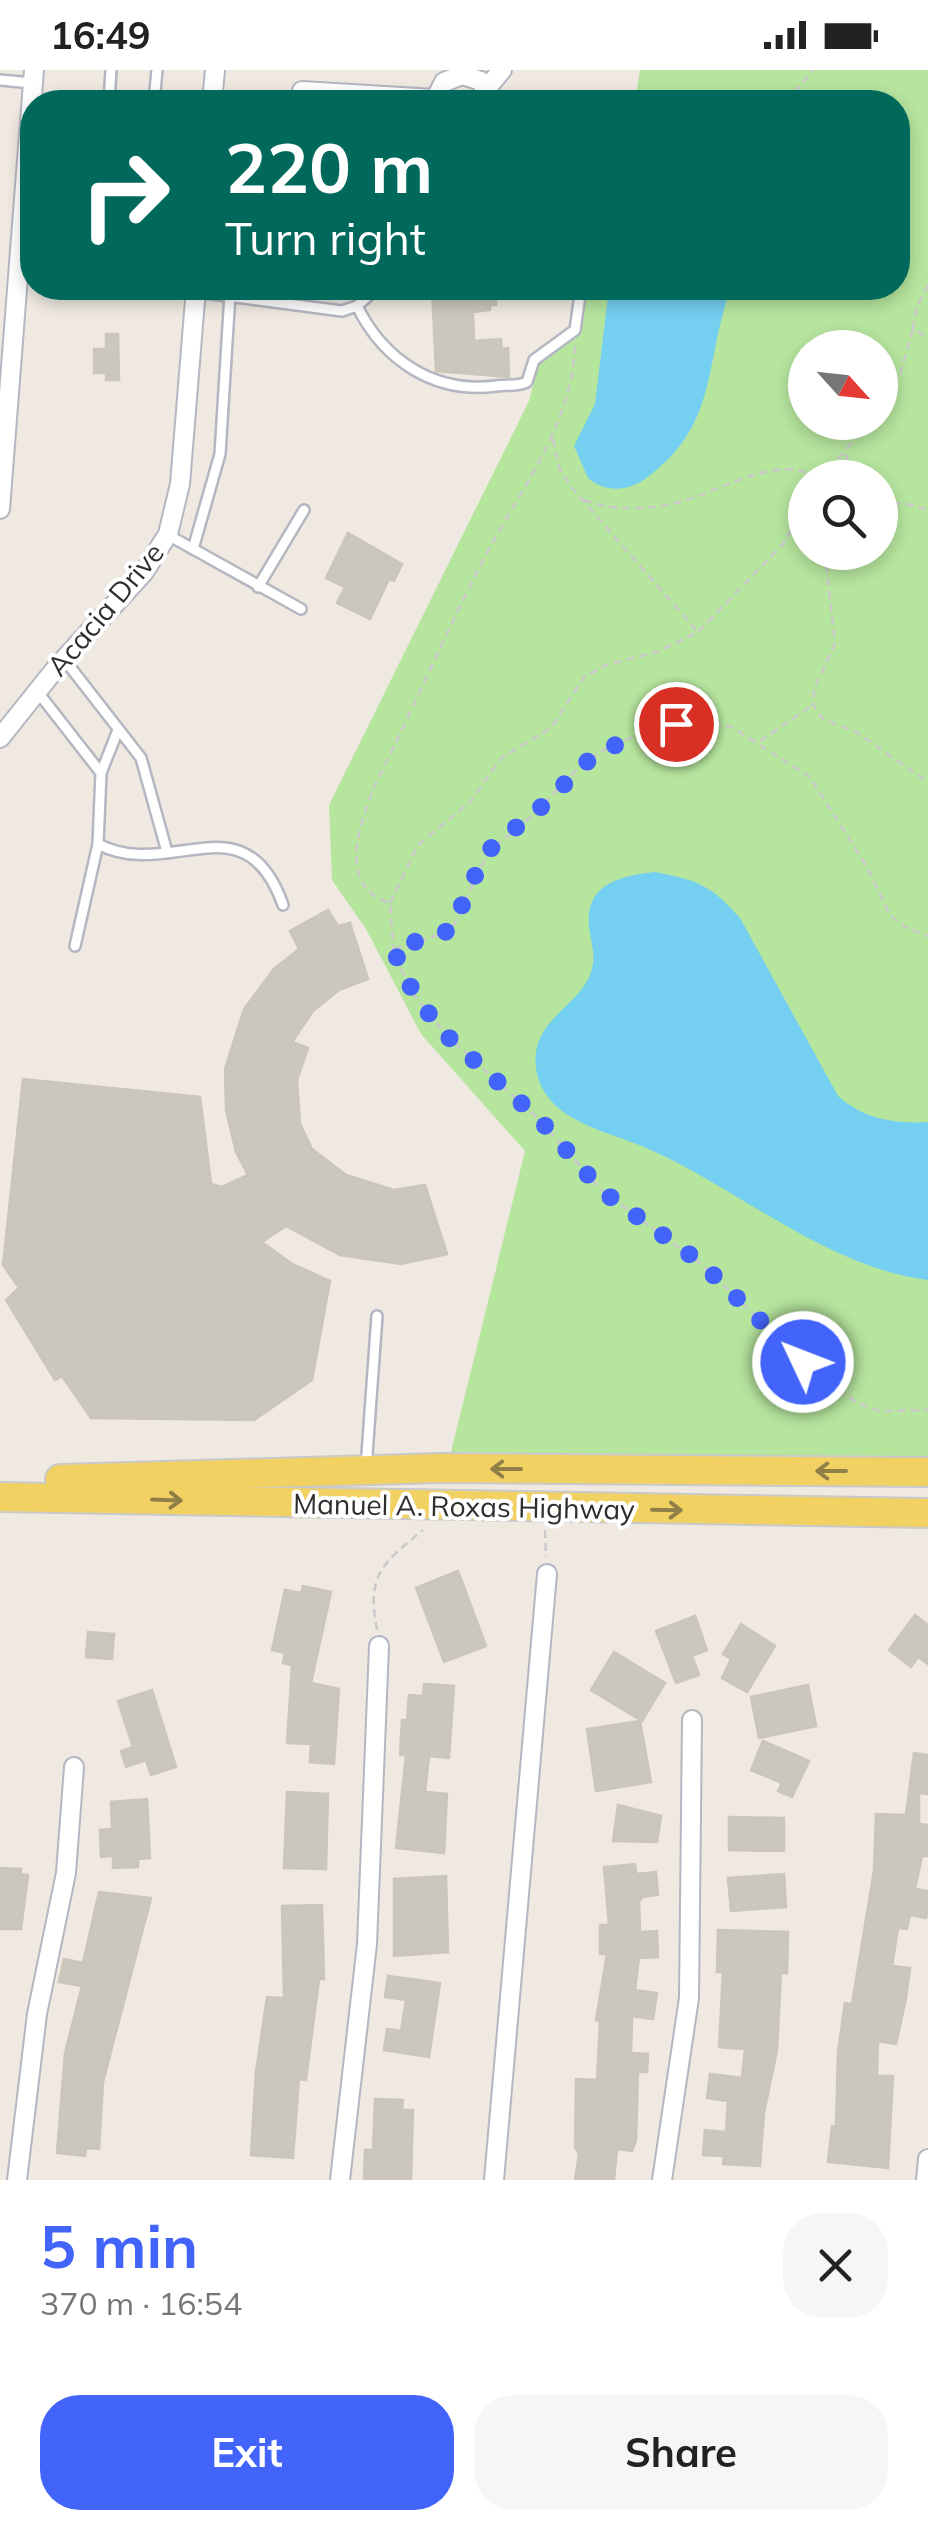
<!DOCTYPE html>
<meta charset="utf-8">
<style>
body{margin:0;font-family:Mulish,sans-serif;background:#f6f6f6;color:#222;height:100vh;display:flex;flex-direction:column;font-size:38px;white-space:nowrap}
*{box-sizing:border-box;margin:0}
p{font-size:32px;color:#767676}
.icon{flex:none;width:55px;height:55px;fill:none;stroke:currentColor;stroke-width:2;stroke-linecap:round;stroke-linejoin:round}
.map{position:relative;height:2110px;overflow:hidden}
.drawer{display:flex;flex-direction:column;background:#fff;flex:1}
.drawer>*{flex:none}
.banner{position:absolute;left:20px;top:20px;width:890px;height:210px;border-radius:40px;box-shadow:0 5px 15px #0003;background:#00695c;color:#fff;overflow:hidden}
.needle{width:65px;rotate:117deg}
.tools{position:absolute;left:788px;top:260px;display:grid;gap:20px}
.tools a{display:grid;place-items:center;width:110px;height:110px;border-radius:50%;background:#fff;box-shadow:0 5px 15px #0003;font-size:50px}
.pin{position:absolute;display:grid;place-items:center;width:85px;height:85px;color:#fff;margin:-42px;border:5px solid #fff;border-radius:50%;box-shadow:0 2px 10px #0007}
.me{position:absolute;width:110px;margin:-55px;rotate:313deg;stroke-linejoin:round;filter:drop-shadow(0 0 8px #0008)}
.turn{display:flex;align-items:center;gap:35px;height:210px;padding:0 40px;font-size:45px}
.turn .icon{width:130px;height:130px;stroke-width:2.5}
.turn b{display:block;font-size:70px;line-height:85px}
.round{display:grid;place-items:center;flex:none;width:105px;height:105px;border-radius:40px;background:#f6f6f6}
.headline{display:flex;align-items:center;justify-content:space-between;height:170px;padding:0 40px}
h1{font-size:60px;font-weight:700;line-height:75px;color:#4264fb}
.cta{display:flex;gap:20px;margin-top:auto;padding:20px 40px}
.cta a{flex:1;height:115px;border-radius:40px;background:#4264fb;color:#fff;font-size:40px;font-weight:700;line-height:115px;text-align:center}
.cta a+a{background:#f6f6f6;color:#222}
.status{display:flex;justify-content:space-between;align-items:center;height:70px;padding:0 50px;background:#fff;direction:ltr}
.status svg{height:28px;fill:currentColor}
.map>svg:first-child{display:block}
</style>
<div class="status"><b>16:49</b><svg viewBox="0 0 49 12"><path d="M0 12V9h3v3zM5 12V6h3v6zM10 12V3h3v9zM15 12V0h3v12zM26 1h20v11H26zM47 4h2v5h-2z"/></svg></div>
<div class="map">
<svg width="928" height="2110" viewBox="0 0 928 2110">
<rect width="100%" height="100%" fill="#efe9e1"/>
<!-- green -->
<path fill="#b6e59e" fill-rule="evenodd" d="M 640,0 L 928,0 L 928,1388 L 451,1382 L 525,1081 L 421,964 L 366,859 L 332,810 L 329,735 L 529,331 L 540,289 L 574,257 L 585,218 L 898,218 L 898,32 L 635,32 ZM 805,278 L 880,278 L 880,352 L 805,352 ZM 805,408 L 880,408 L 880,482 L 805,482 Z"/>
<!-- water -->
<g fill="#75cff0">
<path d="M 609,218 L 731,218 C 703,294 720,355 645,409 C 627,422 604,422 588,408 L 574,376 L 595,334 Z"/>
<path d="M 655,802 C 697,810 711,815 740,848 L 838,1026 C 864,1049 894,1054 928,1052 L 928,1210 C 829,1198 741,1121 653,1081 C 623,1067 588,1060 562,1041 C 550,1032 540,1018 537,1004 C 525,947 586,938 593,894 C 595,882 590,868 589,856 C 585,813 621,806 655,802 Z"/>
</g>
<!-- building -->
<g fill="#cbc7bf" stroke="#cbc5ba" stroke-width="2.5">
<path d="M 432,218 L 496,218 L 496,235 L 490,235 L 490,240 L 473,242 L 474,271 L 501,269 L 502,279 L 508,278 L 509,307 L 436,301 Z"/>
<path d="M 106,264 L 118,264 L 119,310 L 106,310 L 106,303 L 94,303 L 94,279 L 106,279 Z"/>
<path d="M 348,463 L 402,494 L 394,511 L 389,509 L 370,549 L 337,533 L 345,517 L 326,508 Z"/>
<path d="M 328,840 L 338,856 L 350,853 L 368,909 L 339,920 L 313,941 L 292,972 L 308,978 L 297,1010 L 300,1054 L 312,1079 L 346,1105 L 394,1120 L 425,1115 L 447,1184 L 401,1194 L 340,1185 L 286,1156 L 262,1172 L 292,1194 L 330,1211 L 312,1310 L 254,1350 L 91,1348 L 62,1306 L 55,1310 L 6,1230 L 19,1218 L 3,1195 L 23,1009 L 200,1027 L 211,1114 L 222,1117 L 248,1105 L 236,1082 L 226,1040 L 225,999 L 244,939 L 274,899 L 299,879 L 290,861 Z"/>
<path d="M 458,1501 L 486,1576 L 444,1592 L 416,1518 Z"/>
<path d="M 303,1516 L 331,1522 L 311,1613 L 339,1619 L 334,1694 L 310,1692 L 311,1674 L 287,1673 L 292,1595 L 283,1593 L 285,1583 L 272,1580 L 285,1520 L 301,1523 Z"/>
<path d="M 915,1545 L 928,1555 L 928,1594 L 918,1587 L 911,1597 L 889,1580 Z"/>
<path d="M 695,1546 L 707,1580 L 692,1586 L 699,1605 L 676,1613 L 656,1561 Z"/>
<path d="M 741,1554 L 775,1576 L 747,1622 L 722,1608 L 731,1589 L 723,1584 Z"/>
<path d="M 88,1562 L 114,1564 L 112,1589 L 86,1587 Z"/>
<path d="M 614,1582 L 665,1613 L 642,1651 L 591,1620 Z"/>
<path d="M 424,1614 L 454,1616 L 449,1688 L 429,1686 L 425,1722 L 447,1724 L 444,1783 L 396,1778 L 406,1685 L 400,1685 L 402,1650 L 407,1650 L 409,1625 L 423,1626 Z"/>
<path d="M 808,1615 L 816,1656 L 759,1668 L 751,1627 Z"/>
<path d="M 152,1620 L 176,1697 L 151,1705 L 146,1690 L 126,1697 L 121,1681 L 133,1677 L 118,1631 Z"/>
<path d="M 640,1651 L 651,1712 L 596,1721 L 587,1659 Z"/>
<path d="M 763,1671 L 809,1691 L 792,1727 L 778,1721 L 782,1713 L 751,1700 Z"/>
<path d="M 914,1683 L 927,1685 L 928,1724 L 919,1723 L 919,1754 L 928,1755 L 928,1786 L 922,1786 L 915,1819 L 928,1821 L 928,1838 L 926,1848 L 910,1845 L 907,1859 L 898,1858 L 892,1896 L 910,1898 L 906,1928 L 896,1974 L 878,1971 L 877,2006 L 893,2006 L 888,2098 L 828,2092 L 832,2056 L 836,2057 L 838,1982 L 845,1933 L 852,1934 L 874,1801 L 876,1744 L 906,1745 Z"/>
<path d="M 287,1722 L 328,1724 L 326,1799 L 284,1798 Z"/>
<path d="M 147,1729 L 150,1788 L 138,1789 L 138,1797 L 113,1798 L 113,1786 L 101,1787 L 100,1760 L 112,1759 L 111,1732 Z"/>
<path d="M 618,1735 L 661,1746 L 657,1772 L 613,1771 Z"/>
<path d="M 729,1747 L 784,1748 L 784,1781 L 729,1780 Z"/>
<path d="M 635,1794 L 636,1804 L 656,1802 L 658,1825 L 642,1827 L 639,1832 L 640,1862 L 657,1861 L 658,1887 L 639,1888 L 635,1920 L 657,1923 L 653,1949 L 632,1946 L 631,1983 L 648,1984 L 647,2002 L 638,2002 L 636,2070 L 632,2081 L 617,2079 L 614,2110 L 575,2110 L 579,2084 L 575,2077 L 576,2009 L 597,2010 L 600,1951 L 596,1950 L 607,1884 L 600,1884 L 600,1855 L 609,1855 L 604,1797 Z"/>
<path d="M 0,1798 L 21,1799 L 20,1804 L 28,1805 L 21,1859 L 0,1859 Z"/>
<path d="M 784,1804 L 786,1837 L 731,1841 L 728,1808 Z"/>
<path d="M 446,1806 L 448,1882 L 394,1886 L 394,1809 Z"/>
<path d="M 99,1822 L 151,1828 L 103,2012 L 99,2079 L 86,2078 L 85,2086 L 57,2083 L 65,1983 L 82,1916 L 59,1912 L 64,1889 L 83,1893 Z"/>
<path d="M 322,1835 L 324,1909 L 319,1909 L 306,2010 L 299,2009 L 293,2088 L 251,2085 L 256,2002 L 267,1927 L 284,1928 L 282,1836 Z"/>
<path d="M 718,1860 L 788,1862 L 787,1903 L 781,1903 L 777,1980 L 764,2043 L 760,2096 L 723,2094 L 724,2086 L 703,2085 L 705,2060 L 726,2062 L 728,2031 L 707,2028 L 710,2004 L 742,2008 L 745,1979 L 719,1977 L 723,1902 L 717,1902 Z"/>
<path d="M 388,1906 L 440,1913 L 429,1987 L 384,1980 L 387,1959 L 401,1961 L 406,1930 L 385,1927 Z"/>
<path d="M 375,2029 L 403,2030 L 402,2040 L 413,2040 L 411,2110 L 364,2110 L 365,2080 L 373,2080 Z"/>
</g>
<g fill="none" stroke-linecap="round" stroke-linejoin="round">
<!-- lane casing -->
<g stroke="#b4b7c1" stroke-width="14">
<g id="lane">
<path d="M 0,10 L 32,13"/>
<path d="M 109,32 L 111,0"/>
<path d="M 154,32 L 157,0"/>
<path d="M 196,222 L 342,241 L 357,236 C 384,291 435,324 496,316 C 507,314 517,317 527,312 L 534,290 L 575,260 L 581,218"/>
<path d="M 357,236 L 377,218"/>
<path d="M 168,465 L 301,539"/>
<path d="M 193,479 L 220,384 L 230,224"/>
<path d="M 258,517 L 304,440"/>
<path d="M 64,589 L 141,688 L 167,782"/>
<path d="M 37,621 L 101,703 L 98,774 C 169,812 245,727 283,835"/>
<path d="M 101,703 L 118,660"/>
<path d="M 75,876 L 98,774"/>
<path d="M 366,1398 L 377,1246"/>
</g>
</g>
<!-- street casing -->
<g stroke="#b4b7c1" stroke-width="22">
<g id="street">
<path d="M 487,18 L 502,0"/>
<path d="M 302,21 L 434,29"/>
<path d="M 212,32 L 215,0"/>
<path d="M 434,32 L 444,12 L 462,5 L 481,11 L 492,32"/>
<path d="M 0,439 L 34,0"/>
<path d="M 0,668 L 56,598 L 144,502 L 168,464 L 180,414 L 196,218"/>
<path d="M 17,2110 L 37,1944 L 66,1803 L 74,1697"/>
<path d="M 340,2110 L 367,1874 L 379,1576"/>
<path d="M 494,2110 L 547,1504"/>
<path d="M 662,2110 L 689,1928 L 692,1650"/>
<path d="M 926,2110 L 928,2089"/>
</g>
</g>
<!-- primary casing -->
<g stroke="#c9c9c9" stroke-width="32">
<g id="primary">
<path d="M 60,1409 L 440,1398 L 928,1402"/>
<path d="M 0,1427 L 928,1443"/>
</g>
</g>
<!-- path -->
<g stroke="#c9c9c9" stroke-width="2.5" stroke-dasharray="8 5" stroke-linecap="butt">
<path d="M 786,32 L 814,0"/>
<path d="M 928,215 L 916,239 L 913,259 L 928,267"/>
<path d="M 575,276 C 572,357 517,424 481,494 C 444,567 411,643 374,717 C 360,754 336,817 390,833 L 394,886 L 415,926 L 446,965 L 540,1050 L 602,1121 L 700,1193 L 803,1291 L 857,1333 L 880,1341 L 928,1340"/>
<path d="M 880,338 L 900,304 L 913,259"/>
<path d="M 553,369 L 560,400 L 572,418 L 696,560"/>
<path d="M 846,384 L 850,408"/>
<path d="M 821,408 L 870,352"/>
<path d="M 584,430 C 616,442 650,440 683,431 C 720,421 782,382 816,408"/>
<path d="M 880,436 L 903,433 L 928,440"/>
<path d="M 825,482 L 835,574 L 814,619 L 813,635 L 823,649 L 856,662 L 928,712"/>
<path d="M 760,671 L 811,636"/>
<path d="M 390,833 L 418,775 L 470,732 L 501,688 L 551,658 L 584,607 L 606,595 L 657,582 L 698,562 L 783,474 L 805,436"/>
<path d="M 394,879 L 451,861 L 488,782 L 533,745 L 581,695 L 610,676 L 654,659 L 695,653 L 730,656 L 810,707 L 867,797 L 890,845 L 905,857 L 928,866"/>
<path d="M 545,1460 L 546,1487"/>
<path d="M 377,1560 C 366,1504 383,1493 423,1460"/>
</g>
<!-- lane -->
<use href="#lane" stroke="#fff" stroke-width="9"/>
<!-- street -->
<use href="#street" stroke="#fff" stroke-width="18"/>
<!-- primary -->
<use href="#primary" stroke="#f2d163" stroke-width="28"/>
</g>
<!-- one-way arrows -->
<defs><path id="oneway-shaft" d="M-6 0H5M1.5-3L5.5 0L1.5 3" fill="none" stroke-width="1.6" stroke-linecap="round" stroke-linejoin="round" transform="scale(2.5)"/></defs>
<g stroke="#908048">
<use href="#oneway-shaft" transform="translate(506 1399) rotate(-180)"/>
<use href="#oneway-shaft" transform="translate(831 1401) rotate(-180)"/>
<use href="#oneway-shaft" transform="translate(167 1430) rotate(2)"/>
<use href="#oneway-shaft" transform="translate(667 1440) rotate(1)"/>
</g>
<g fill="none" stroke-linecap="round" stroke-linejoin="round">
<!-- route -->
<path stroke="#4264fb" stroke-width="18" stroke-dasharray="0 32.4" d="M 676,654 L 630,668 L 593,686 L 533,745 L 496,772 L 482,790 L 451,860 L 393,879 L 415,926 L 446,965 L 540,1050 L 602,1121 L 700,1192 L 803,1292"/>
</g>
<g text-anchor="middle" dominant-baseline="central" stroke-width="8" stroke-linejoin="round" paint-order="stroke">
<!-- street labels -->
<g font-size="28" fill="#2e2e2e" stroke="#fff">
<text transform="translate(105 539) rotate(-50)">Acacia Drive</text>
<text transform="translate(464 1436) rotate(1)">Manuel A. Roxas Highway</text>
</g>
</g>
</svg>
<div class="tools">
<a><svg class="needle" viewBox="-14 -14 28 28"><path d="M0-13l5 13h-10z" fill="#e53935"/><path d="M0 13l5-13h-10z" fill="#767676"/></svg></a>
<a><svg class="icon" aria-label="search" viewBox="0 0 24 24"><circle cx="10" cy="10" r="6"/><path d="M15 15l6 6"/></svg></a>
</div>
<div class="pin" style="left:676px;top:654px;background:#d93025"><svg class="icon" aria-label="arrive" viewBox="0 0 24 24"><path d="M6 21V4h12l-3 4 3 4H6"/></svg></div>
<svg class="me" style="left:803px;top:1292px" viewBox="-20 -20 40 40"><circle r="17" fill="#4264fb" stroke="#fff" stroke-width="3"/><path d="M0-11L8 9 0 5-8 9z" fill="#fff"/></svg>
<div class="banner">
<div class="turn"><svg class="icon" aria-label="right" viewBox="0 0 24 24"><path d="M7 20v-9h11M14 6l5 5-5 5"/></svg><div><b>220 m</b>Turn right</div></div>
</div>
</div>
<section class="drawer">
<div class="headline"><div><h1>5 min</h1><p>370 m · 16:54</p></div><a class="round"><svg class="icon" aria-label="close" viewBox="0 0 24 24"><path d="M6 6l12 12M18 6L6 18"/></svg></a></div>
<div class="cta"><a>Exit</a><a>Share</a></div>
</section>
